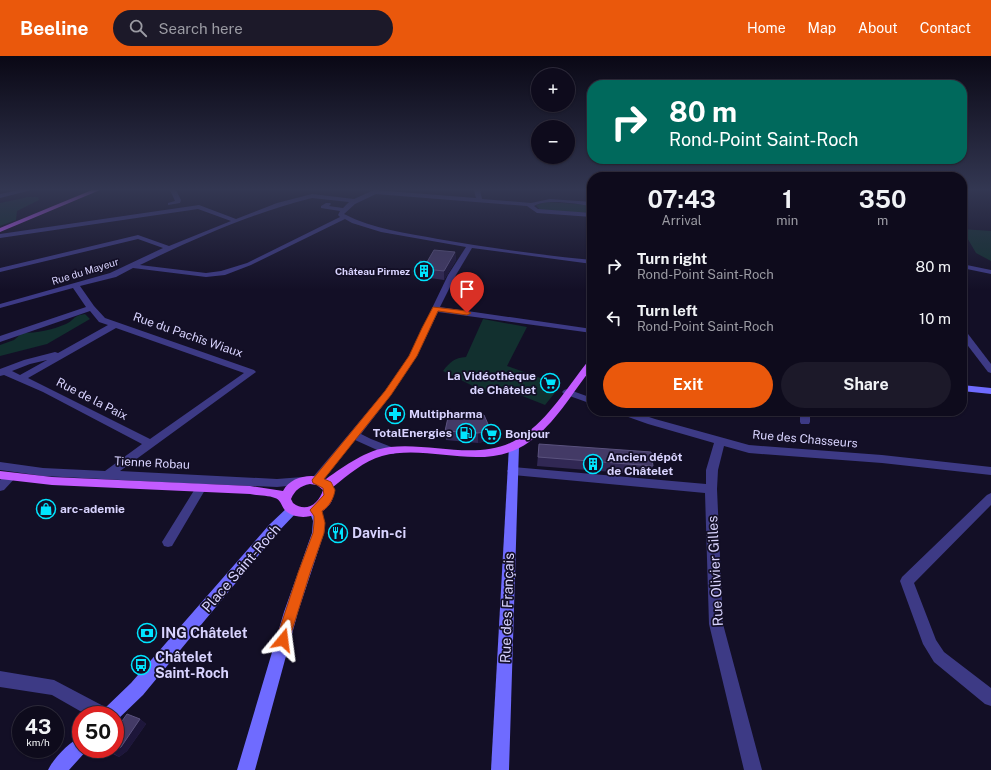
<!DOCTYPE html>
<meta charset="utf-8">
<style>
body{margin:0;font-family:"Public Sans",sans-serif;background:#1c1929;color:#f1f3f6;height:100vh;display:flex;flex-direction:column;font-size:15px;white-space:nowrap}
*{box-sizing:border-box;margin:0}
p{font-size:13px;color:#9b9ba3}
.icon{flex:none;width:22px;height:22px;fill:none;stroke:currentColor;stroke-width:2;stroke-linecap:round;stroke-linejoin:round}
.map{position:relative;flex:1;overflow:hidden}
.details{position:absolute;left:587px;top:116px;width:380px;height:244px;display:flex;flex-direction:column;background:#0e0b1c;border-radius:16px;box-shadow:0 1px 3px #0004,0 0 0 1px #2e2b3b}
.details>*{flex:none}
.top-card{position:absolute;left:587px;top:24px;width:380px;height:84px;border-radius:16px;box-shadow:0 1px 3px #0004,0 0 0 1px #2e2b3b;background:#00695c;color:#fff;overflow:hidden}
.fabs{position:absolute;left:531px;top:12px;display:grid;gap:8px}
.fabs a{display:grid;place-items:center;width:44px;height:44px;border-radius:50%;background:#0e0b1c;box-shadow:0 1px 3px #0004,0 0 0 1px #2e2b3b;font-size:20px}
.speed{position:absolute;left:12px;top:650px;display:flex;gap:8px;font-size:20px;font-weight:700;text-align:center}
.speed>*{display:grid;place-content:center;width:52px;height:52px;border-radius:50%;background:#0e0b1c;box-shadow:0 1px 3px #0004,0 0 0 1px #2e2b3b;line-height:1}
.speed small{font-size:10px;font-weight:400}
.speed .limit{border:6px solid #d22;background:#fff;color:#111}
.pin{position:absolute;display:grid;place-items:center;width:34px;height:34px;color:#fff;margin:-41px -17px;border-radius:50% 50% 50% 0;rotate:-45deg;box-shadow:0 0 4px #0007}
.pin .icon{rotate:45deg}
.me{position:absolute;width:44px;margin:-22px;rotate:16deg;stroke-linejoin:round;filter:drop-shadow(0 0 3px #0008)}
.turn{display:flex;align-items:center;gap:14px;height:84px;padding:0 16px;font-size:18px}
.turn .icon{width:52px;height:52px;stroke-width:2.5}
.turn b{display:block;font-size:28px;line-height:34px}
.eta{display:flex;justify-content:space-evenly;align-items:center;height:68px;text-align:center}
.eta b{font-size:24px;font-weight:700;line-height:28px}
.primary-button{display:flex;gap:8px;margin-top:auto;padding:8px 16px}
.primary-button a{flex:1;height:46px;border-radius:24px;background:#ea580c;color:#fff;font-size:16px;font-weight:700;line-height:46px;text-align:center}
.primary-button a+a{background:#1c1929;color:#f1f3f6}
ul{padding:0;list-style:none}
li{display:flex;align-items:center;gap:12px;height:52px;padding:0 16px}
li div{flex:1}
li b{display:block;font-size:15px}
li em{font-style:normal}
header{display:flex;align-items:center;gap:24px;box-sizing:border-box;height:56px;padding:0 20px;background:#ea580c;color:#fff}
header strong{font-size:19px}
nav{display:flex;gap:22px;margin-inline-start:auto;font-size:14px}
.search{width:280px;height:36px;background:#1c1929;display:flex;align-items:center;gap:10px;box-sizing:border-box;padding:0 14px;border-radius:22px;color:#9b9ba3;font-size:15px}
.map>svg:first-child{display:block}
</style>
<header>
<strong>Beeline</strong>
<div class="search"><svg class="icon" aria-label="search" viewBox="0 0 24 24"><circle cx="10" cy="10" r="6"/><path d="M15 15l6 6"/></svg>Search here</div>
<nav><a>Home</a><a>Map</a><a>About</a><a>Contact</a></nav>
</header>
<div class="map">
<svg width="991" height="714" viewBox="0 0 991 714">
<rect width="100%" height="100%" fill="#130f26"/>
<!-- green -->
<g fill="#12302f">
<path d="M 28,141 L 38,141 L 39,144 L 17,155 L 16,164 L 0,170 L 0,147 Z"/>
<path d="M 546,146 L 592,149 L 592,157 L 540,154 L 536,149 Z"/>
<path d="M 962,173 L 991,175 L 991,205 L 976,197 Z"/>
<path d="M 85,258 L 90,263 L 47,288 L 0,300 L 0,289 L 14,284 L 22,277 C 37,277 52,274 66,268 C 75,264 72,260 85,258 Z"/>
<path d="M 483,263 L 527,271 L 507,310 L 546,324 L 545,329 L 558,333 L 545,349 L 495,329 L 487,337 L 443,315 C 450,306 454,302 466,301 Z"/>
</g>
<g fill="none" stroke-linecap="round" stroke-linejoin="round">
<!-- street -->
<g fill="#3d3a85" fill-rule="evenodd">
<path d="M 19,134 L 31,134 L 0,142 L 0,138 Z"/>
<path d="M 170,134 L 176,134 L 181,144 L 180,147 L 168,149 L 168,147 L 175,145 Z"/>
<path d="M 374,134 L 476,142 L 474,134 L 480,134 L 482,143 L 531,147 L 550,143 L 592,146 L 592,150 C 577,148 546,142 534,150 L 538,153 L 592,157 L 592,161 L 537,157 L 527,150 L 376,138 L 355,148 L 344,158 C 373,173 407,177 438,183 C 489,192 540,199 592,204 L 592,208 L 472,192 L 456,219 L 440,251 L 592,273 L 592,277 L 438,256 L 417,300 L 391,339 L 361,378 L 371,383 L 394,392 L 395,395 L 394,398 L 386,398 L 355,384 L 321,427 L 317,428 L 313,427 L 311,424 L 313,421 L 385,335 L 409,300 L 448,219 L 466,191 L 381,176 L 352,167 L 345,163 L 251,209 L 225,219 L 206,221 L 133,212 L 116,221 L 80,230 L 94,250 L 105,262 L 254,314 L 256,316 L 120,415 L 277,423 L 303,421 L 307,422 L 309,425 L 307,428 L 277,431 L 205,428 L 207,431 L 205,434 L 172,490 L 168,491 L 164,490 L 162,486 L 198,428 L 43,420 L 0,414 L 0,406 L 43,412 L 105,415 L 142,388 L 43,336 L 4,319 L 0,320 L 0,313 L 24,304 L 55,296 L 58,297 L 108,269 L 99,266 L 90,255 L 0,286 L 0,280 L 86,251 L 73,232 L 0,252 L 0,248 L 110,217 L 163,192 L 138,183 L 0,216 L 0,212 L 138,179 L 169,190 L 231,165 L 198,153 L 0,182 L 0,178 L 199,149 L 236,163 L 277,147 L 312,138 L 354,143 ZM 312,142 L 349,146 L 343,152 L 329,150 L 331,148 L 330,147 L 326,147 L 321,150 L 321,152 L 340,155 L 338,159 L 340,161 L 247,207 L 221,215 L 206,217 L 140,209 C 193,183 255,156 312,142 ZM 116,272 L 244,317 L 150,383 L 28,322 ZM 47,304 L 20,319 L 12,315 L 30,308 Z"/>
<path d="M 962,208 L 991,214 L 991,218 L 962,212 Z"/>
<path d="M 962,274 L 965,274 L 991,308 L 991,317 L 988,316 L 962,282 Z"/>
<path d="M 567,333 L 592,342 L 592,348 L 564,338 L 562,336 L 564,334 Z"/>
<path d="M 616,355 L 631,355 L 655,363 L 749,389 L 882,399 L 991,411 L 991,419 L 882,407 L 749,397 L 724,390 L 718,414 L 717,433 L 723,568 L 762,714 L 744,714 L 709,568 L 705,437 L 513,419 L 509,418 L 507,415 L 509,412 L 513,411 L 706,428 L 706,414 L 714,387 L 648,368 L 617,357 Z"/>
<path d="M 800,355 L 810,355 L 810,366 L 809,368 L 801,368 L 800,366 Z"/>
<path d="M 10,417 L 14,418 L 16,421 L 4,434 L 0,435 L 0,424 L 6,418 Z"/>
<path d="M 991,437 L 991,449 L 914,527 L 936,584 L 944,596 L 991,632 L 991,650 L 985,648 L 934,606 L 923,588 L 900,525 L 902,521 L 987,439 Z"/>
<path d="M 0,615 L 54,624 L 109,653 L 111,659 L 87,659 L 52,639 L 0,631 Z"/>
</g>
<!-- secondary -->
<g fill="#6f6bff" fill-rule="evenodd">
<path d="M 962,329 L 991,332 L 991,338 L 962,335 Z"/>
<path d="M 514,386 L 518,387 L 519,390 L 509,714 L 491,714 L 509,390 L 510,387 Z"/>
<path d="M 292,449 L 296,451 L 298,454 L 296,457 L 277,477 L 143,639 L 116,665 L 115,659 L 102,659 L 104,653 L 131,627 L 269,469 L 288,451 Z"/>
<path d="M 315,449 L 319,451 C 324,460 326,467 324,477 L 298,556 L 255,714 L 237,714 L 284,556 L 312,477 L 313,465 L 309,454 L 311,451 Z"/>
<path d="M 81,681 L 81,693 L 88,693 L 69,714 L 48,714 C 53,703 70,685 81,681 Z"/>
</g>
<!-- primary -->
<g fill="#c25bff" fill-rule="evenodd">
<path d="M 92,134 L 100,134 L 0,176 L 0,172 Z"/>
<path d="M 592,303 L 592,312 C 572,337 555,368 529,386 C 484,418 431,387 382,400 C 364,405 348,419 333,431 L 335,434 C 333,439 333,445 329,449 C 320,461 299,465 287,456 C 281,452 282,444 275,442 C 268,439 258,440 250,438 L 52,429 L 0,423 L 0,415 L 52,421 L 250,430 L 283,435 C 291,420 312,417 326,423 C 346,409 366,394 390,391 C 433,386 482,407 521,381 C 549,363 568,330 589,304 ZM 310,428 L 317,429 L 323,434 C 319,448 306,457 293,447 L 291,443 C 295,434 300,430 310,428 Z"/>
</g>
</g>
<!-- wall -->
<g fill="#312854">
<path d="M 455,196 L 456,204 L 444,224 L 416,220 L 416,212 L 427,206 Z"/>
<path d="M 635,355 L 653,355 L 645,358 Z"/>
<path d="M 449,357 L 491,384 L 478,387 L 446,384 L 445,375 Z"/>
<path d="M 539,388 L 653,410 L 650,419 L 537,410 Z"/>
<path d="M 140,663 L 146,668 L 127,695 L 119,701 L 113,698 L 106,693 Z"/>
</g>
<!-- shaded-wall -->
<g fill="#1d163a">
<path d="M 455,196 L 456,204 L 444,224 L 444,215 Z"/>
<path d="M 645,355 L 653,355 L 645,358 Z"/>
<path d="M 491,375 L 491,384 L 478,387 L 478,377 Z"/>
<path d="M 140,663 L 146,668 L 127,695 L 119,701 L 112,696 Z"/>
</g>
<!-- building -->
<g fill="#433a66" stroke="#5a527e">
<path d="M 434,194 L 455,196 L 444,215 L 416,212 L 420,205 L 427,206 Z"/>
<path d="M 449,357 L 484,359 L 491,375 L 478,377 L 445,375 Z"/>
<path d="M 539,388 L 651,396 L 653,410 L 538,401 Z"/>
<path d="M 127,658 L 140,663 L 121,691 L 112,696 L 106,693 L 115,693 L 115,675 Z"/>
</g>
<!-- sky -->
<linearGradient id="sky" x2="0" y2="1"><stop stop-color="#0a0815"/><stop offset="0.57" stop-color="#333752"/><stop offset="1" stop-color="#333752" stop-opacity="0"/></linearGradient>
<rect width="991" height="234" fill="url(#sky)"/>
<!-- route -->
<path fill="#ea580c" stroke="#983908" d="M 433,251 L 467,255 L 471,257 L 467,259 L 438,255 L 417,300 L 391,339 L 324,423 L 331,426 L 335,434 C 334,442 329,451 322,455 L 325,467 L 324,477 L 310,517 L 289,584 L 288,589 L 283,591 L 278,589 L 276,584 L 298,517 L 313,477 L 314,467 L 314,460 L 310,454 L 324,439 L 323,432 L 313,427 L 312,424 L 385,335 L 409,300 L 422,272 Z"/>
<!-- icons -->
<defs>
<g id="building-ring" transform="scale(1)"><circle r="9.5" fill="#130f26" stroke="#00e5ff" stroke-width="1.5"/><path d="M-4-6H4V6H1V3H-1V6H-4ZM-2.5-4.3h1.7v1.8h-1.7ZM.8-4.3h1.7v1.8H.8ZM-2.5-1h1.7V.8h-1.7ZM.8-1h1.7V.8H.8Z" fill="#00e5ff"/></g>
<g id="supermarket-ring" transform="scale(1)"><circle r="9.5" fill="#130f26" stroke="#00e5ff" stroke-width="1.5"/><path d="M-6-5.5h2.5l.6 2H6L4.5 2H-2.5L-4.4-4H-6ZM-1.5 3.2a1.3 1.3 0 1 0 .1 0ZM3 3.2a1.3 1.3 0 1 0 .1 0Z" fill="#00e5ff"/></g>
<g id="pharmacy-ring" transform="scale(1)"><circle r="9.5" fill="#130f26" stroke="#00e5ff" stroke-width="1.5"/><path d="M-2-6h4v4h4v4h-4v4h-4v-4h-4v-4h4Z" fill="#00e5ff"/></g>
<g id="fuel-ring" transform="scale(1)"><circle r="9.5" fill="#130f26" stroke="#00e5ff" stroke-width="1.5"/><path d="M-5.5-6h7V0h2V4h1.3V-2.5L3-4.5l.8-.8L6-3V5H2.5V1h-1V6h-7ZM-4.2-4.7v3.2H.2V-4.7Z" fill="#00e5ff"/></g>
<g id="shop-ring" transform="scale(1)"><circle r="9.5" fill="#130f26" stroke="#00e5ff" stroke-width="1.5"/><path d="M-5-2.5h2.3a2.7 3.5 0 0 1 5.4 0H5L5.5 6h-11ZM-1.5-2.5h3a1.5 2.3 0 0 0-3 0Z" fill="#00e5ff"/></g>
<g id="restaurant-ring" transform="scale(1)"><circle r="9.5" fill="#130f26" stroke="#00e5ff" stroke-width="1.5"/><path d="M-5-6h1v4h1v-4h1v4h1v-4h1v5L-1.5 .5V6h-2V.5L-5-1ZM5-6V6H3V1.5H1.5Q1.5-4 5-6Z" fill="#00e5ff"/></g>
<g id="bank-ring" transform="scale(1)"><circle r="9.5" fill="#130f26" stroke="#00e5ff" stroke-width="1.5"/><path d="M-6-4H6V4H-6ZM0-2.3a2.3 2.3 0 1 0 0 4.6a2.3 2.3 0 1 0 0-4.6Z" fill="#00e5ff"/></g>
<g id="bus-ring" transform="scale(1)"><circle r="9.5" fill="#130f26" stroke="#00e5ff" stroke-width="1.5"/><path d="M-5-6H5V4H4V6H2V4H-2V6H-4V4H-5ZM-3.5-4V0h7V-4ZM-3.5 1.2v1.5H-2V1.2ZM2 1.2v1.5H3.5V1.2Z" fill="#00e5ff"/></g>
</defs>
<g fill-rule="evenodd">
<use href="#building-ring" x="424" y="215"/>
<use href="#supermarket-ring" x="550" y="327"/>
<use href="#pharmacy-ring" x="395" y="358"/>
<use href="#fuel-ring" x="466" y="377"/>
<use href="#supermarket-ring" x="491" y="378"/>
<use href="#building-ring" x="593" y="408"/>
<use href="#shop-ring" x="46" y="453"/>
<use href="#restaurant-ring" x="338" y="477"/>
<use href="#bank-ring" x="147" y="577"/>
<use href="#bus-ring" x="141" y="609"/>
</g>
<g text-anchor="middle" dominant-baseline="central" stroke-width="3.5" stroke-linejoin="round" paint-order="stroke">
<!-- far-street labels -->
<g font-size="10" fill="#d9d4ff" stroke="#130f26">
<text transform="translate(85 215) rotate(-17)">Rue du Mayeur</text>
</g>
<!-- far-poi labels -->
<g font-size="10" font-weight="bold" fill="#d9d4ff" stroke="#130f26" text-anchor="end">
<text x="410" y="215">Château Pirmez</text>
</g>
<!-- street labels -->
<g font-size="12" fill="#d9d4ff" stroke="#130f26">
<text transform="translate(188 279) rotate(19)">Rue du Pachîs Wiaux</text>
<text transform="translate(92 343) rotate(27)">Rue de la Paix</text>
<text transform="translate(805 383) rotate(5)">Rue des Chasseurs</text>
<text transform="translate(152 407) rotate(3)">Tienne Robau</text>
</g>
<!-- poi labels -->
<g font-size="12" font-weight="bold" fill="#d9d4ff" stroke="#130f26" text-anchor="start">
<text x="536" y="320" text-anchor="end">La Vidéothèque<tspan x="536" dy="14">de Châtelet</tspan></text>
<text x="409" y="358">Multipharma</text>
<text x="452" y="377" text-anchor="end">TotalEnergies</text>
<text x="505" y="378">Bonjour</text>
<text x="607" y="401">Ancien dépôt<tspan x="607" dy="14">de Châtelet</tspan></text>
<text x="60" y="453">arc-ademie</text>
</g>
<!-- near-poi labels -->
<g font-size="14" font-weight="bold" fill="#d9d4ff" stroke="#130f26" text-anchor="start">
<text x="352" y="477">Davin-ci</text>
<text x="161" y="577">ING Châtelet</text>
<text x="155" y="601">Châtelet<tspan x="155" dy="16">Saint-Roch</tspan></text>
</g>
<!-- near-street labels -->
<g font-size="14" fill="#d9d4ff" stroke="#130f26">
<text transform="translate(241 512) rotate(-49)">Place Saint-Roch</text>
<text transform="translate(715 515) rotate(-93)">Rue Olivier Gilles</text>
<text transform="translate(507 552) rotate(-88)">Rue des Français</text>
</g>
</g>
</svg>
<div class="fabs">
<a>+</a>
<a>−</a>
</div>
<div class="speed"><div>43<small>km/h</small></div><div class="limit">50</div></div>
<div class="pin" style="left:467px;top:257px;background:#d93025"><svg class="icon" aria-label="arrive" viewBox="0 0 24 24"><path d="M6 21V4h12l-3 4 3 4H6"/></svg></div>
<svg class="me" style="left:283px;top:584px" viewBox="-20 -20 40 40"><path d="M0-17L14 15 0 8-14 15z" fill="#ea580c" stroke="#fff" stroke-width="4"/></svg>
<div class="top-card">
<div class="turn"><svg class="icon" aria-label="right" viewBox="0 0 24 24"><path d="M7 20v-9h11M14 6l5 5-5 5"/></svg><div><b>80 m</b>Rond-Point Saint-Roch</div></div>
</div>
<section class="details">
<div class="eta">
<div><b>07:43</b><p>Arrival</p></div>
<div><b>1</b><p>min</p></div>
<div><b>350</b><p>m</p></div>
</div>
<ul>
<li><svg class="icon" aria-label="right" viewBox="0 0 24 24"><path d="M7 20v-9h11M14 6l5 5-5 5"/></svg><div><b>Turn right</b><p>Rond-Point Saint-Roch</p></div><em>80 m</em></li>
<li><svg class="icon" aria-label="left" viewBox="0 0 24 24"><path d="M17 20v-9H6M10 6l-5 5 5 5"/></svg><div><b>Turn left</b><p>Rond-Point Saint-Roch</p></div><em>10 m</em></li>
</ul>
<div class="primary-button"><a>Exit</a><a>Share</a></div>
</section>
</div>
